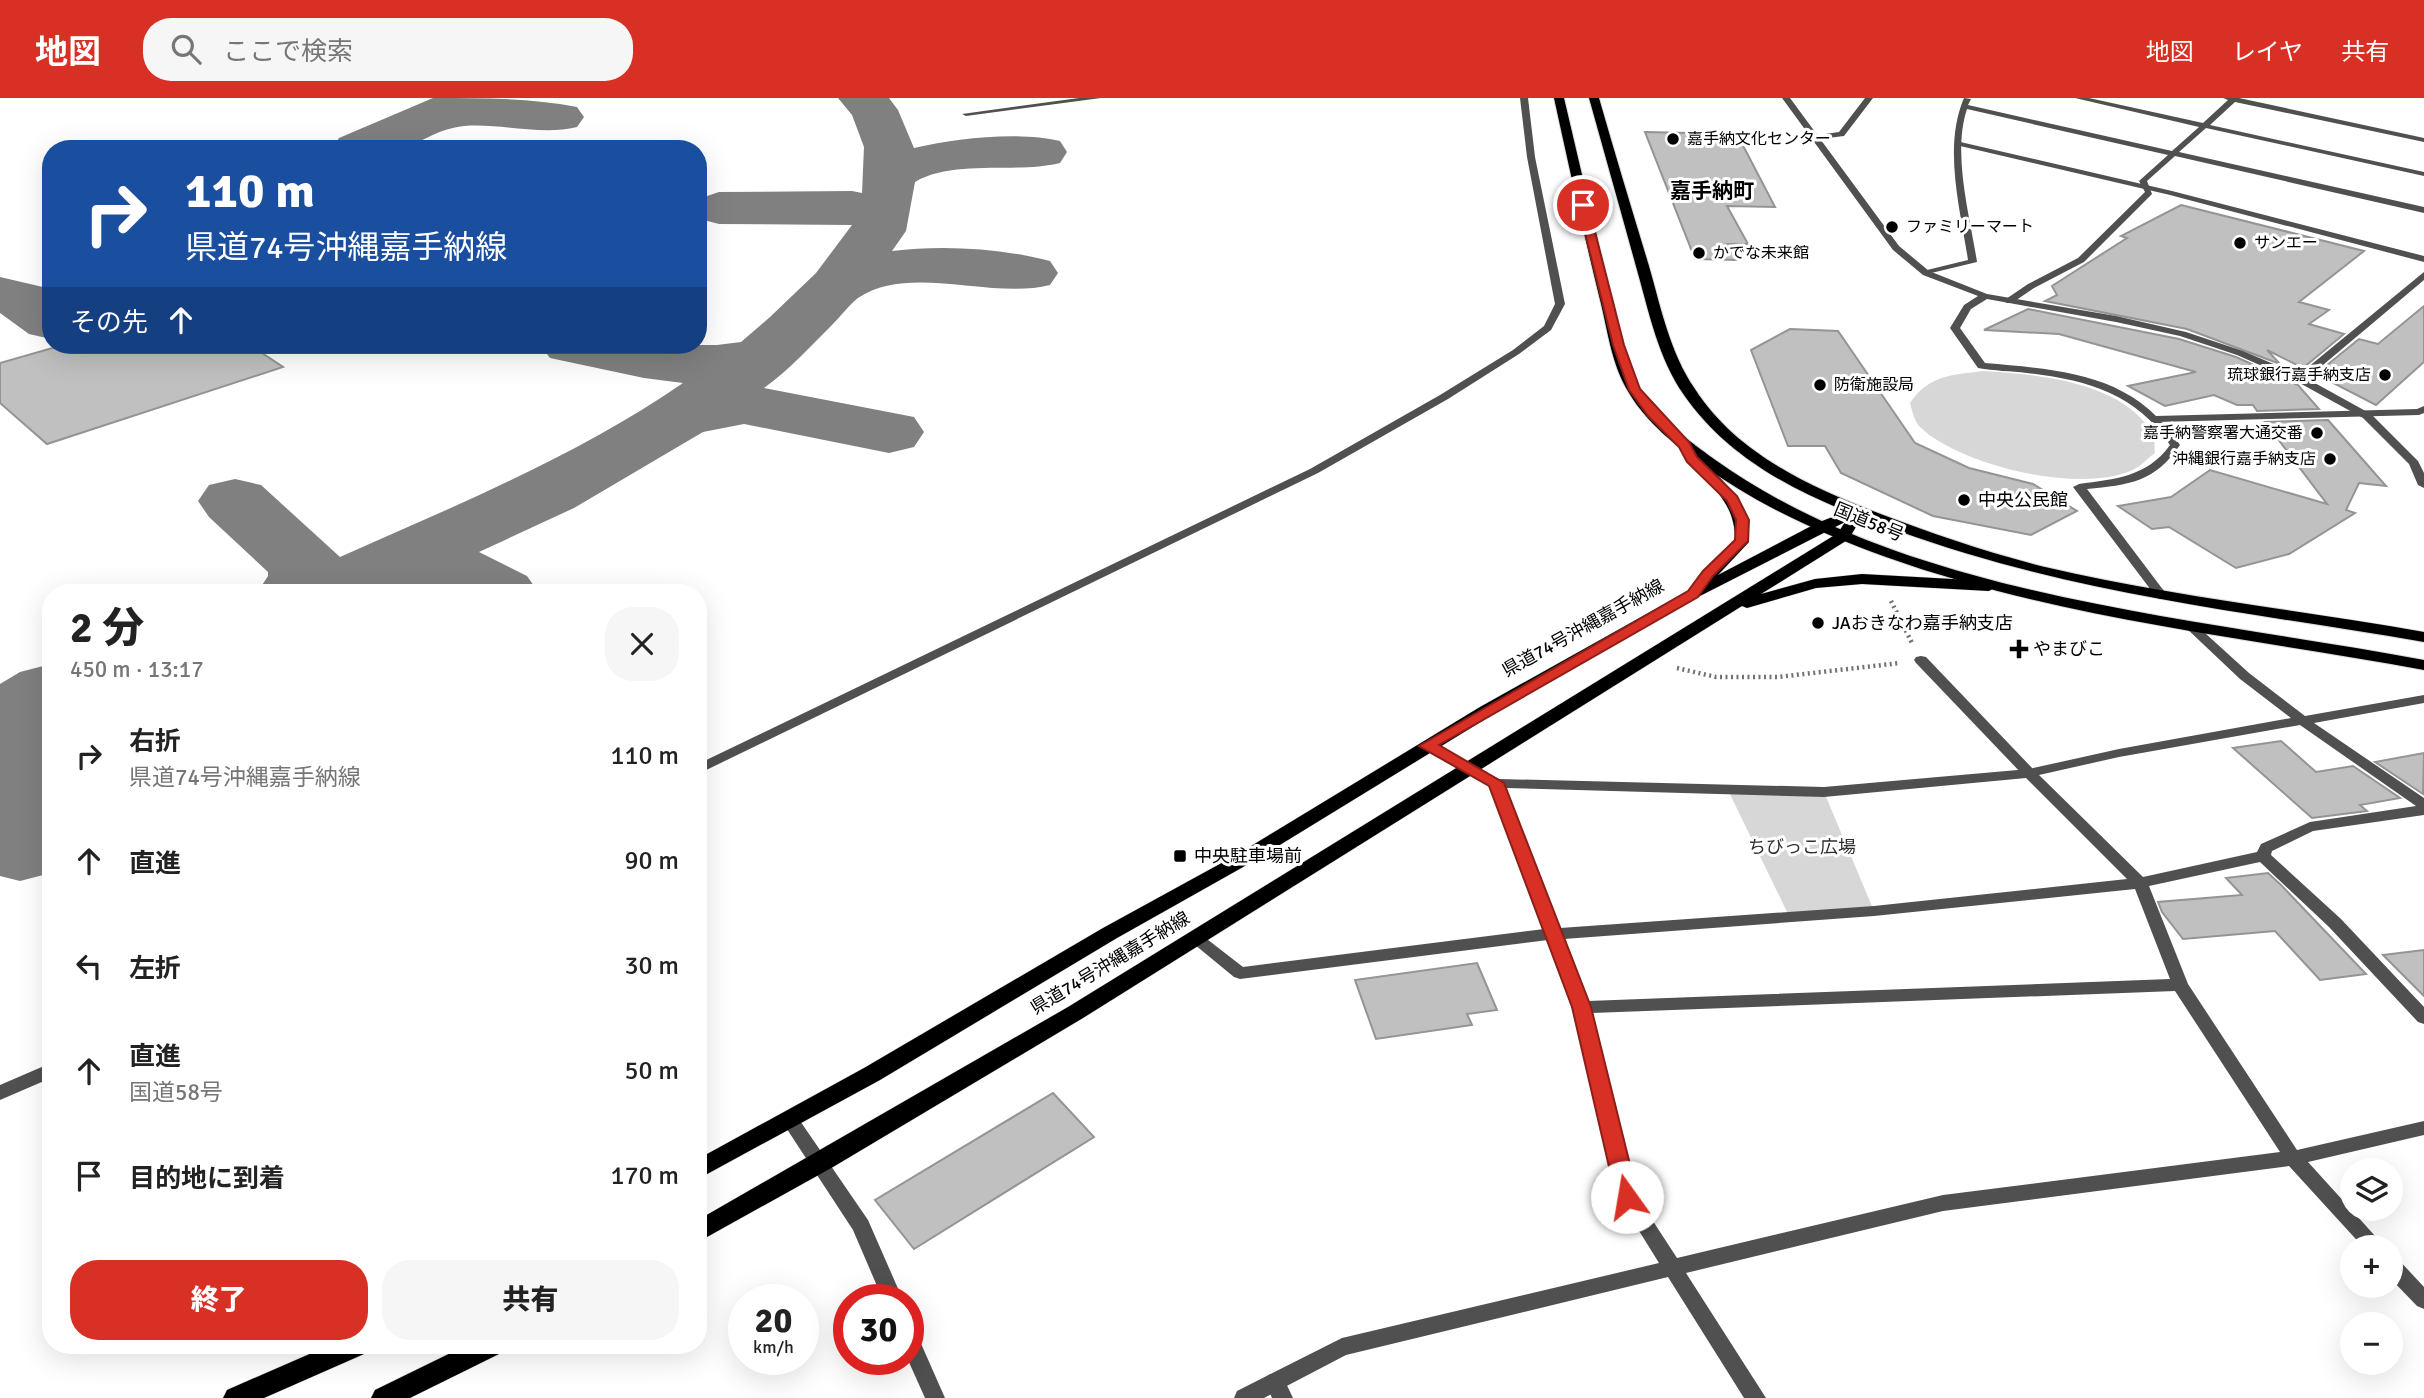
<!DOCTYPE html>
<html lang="ja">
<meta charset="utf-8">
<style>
body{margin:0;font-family:Signika,"Noto Sans JP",sans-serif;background:#f6f6f6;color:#222;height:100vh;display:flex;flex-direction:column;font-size:26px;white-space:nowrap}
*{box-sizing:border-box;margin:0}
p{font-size:23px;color:#767676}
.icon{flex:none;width:38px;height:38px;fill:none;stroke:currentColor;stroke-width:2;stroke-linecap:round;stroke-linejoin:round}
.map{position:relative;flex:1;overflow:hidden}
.side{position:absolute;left:42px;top:486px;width:665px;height:770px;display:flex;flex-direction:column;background:#fff;border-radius:28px;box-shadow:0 7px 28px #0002}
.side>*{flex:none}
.top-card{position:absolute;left:42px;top:42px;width:665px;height:214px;border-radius:28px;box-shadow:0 7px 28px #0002;background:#1a4fa0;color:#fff;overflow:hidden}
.buttons{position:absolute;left:2340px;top:1060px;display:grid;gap:14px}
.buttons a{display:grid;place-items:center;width:63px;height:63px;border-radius:50%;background:#fff;box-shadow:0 7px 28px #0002;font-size:35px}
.speed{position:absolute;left:728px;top:1186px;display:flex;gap:14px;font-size:35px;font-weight:700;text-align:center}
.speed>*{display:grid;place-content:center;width:91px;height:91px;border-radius:50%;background:#fff;box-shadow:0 7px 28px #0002;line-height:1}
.speed small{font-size:18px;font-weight:400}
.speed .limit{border:10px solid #d22;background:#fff;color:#111}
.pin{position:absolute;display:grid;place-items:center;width:60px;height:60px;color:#fff;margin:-30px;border:4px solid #fff;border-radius:50%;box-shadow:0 2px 7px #0007}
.me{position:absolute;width:77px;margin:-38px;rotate:347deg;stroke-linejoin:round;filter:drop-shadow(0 0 5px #0008)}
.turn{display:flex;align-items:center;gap:24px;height:147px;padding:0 28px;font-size:32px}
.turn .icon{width:91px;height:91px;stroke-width:2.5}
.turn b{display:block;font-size:49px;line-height:60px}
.then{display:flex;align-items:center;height:66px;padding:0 28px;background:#0003;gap:14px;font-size:26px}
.round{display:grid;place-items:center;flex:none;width:74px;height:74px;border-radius:28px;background:#f6f6f6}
.head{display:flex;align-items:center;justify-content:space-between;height:119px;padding:0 28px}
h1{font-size:42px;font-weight:800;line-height:52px}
.action{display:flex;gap:14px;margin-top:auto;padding:14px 28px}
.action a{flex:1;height:80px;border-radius:28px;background:#d93025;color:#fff;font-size:28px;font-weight:800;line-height:80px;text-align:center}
.action a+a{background:#f6f6f6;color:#222}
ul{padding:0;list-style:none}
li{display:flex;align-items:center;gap:21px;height:105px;padding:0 28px}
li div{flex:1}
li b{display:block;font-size:26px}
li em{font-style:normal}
header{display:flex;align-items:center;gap:42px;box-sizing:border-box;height:98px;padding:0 35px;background:#d93025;color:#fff}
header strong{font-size:33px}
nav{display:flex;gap:38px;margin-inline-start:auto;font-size:24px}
.search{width:490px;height:63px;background:#f6f6f6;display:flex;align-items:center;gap:18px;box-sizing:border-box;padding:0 24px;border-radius:28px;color:#767676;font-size:26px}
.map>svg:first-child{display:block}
</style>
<header>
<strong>地図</strong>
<div class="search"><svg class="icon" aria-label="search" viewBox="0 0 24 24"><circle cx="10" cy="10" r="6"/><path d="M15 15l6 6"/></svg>ここで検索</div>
<nav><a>地図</a><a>レイヤ</a><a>共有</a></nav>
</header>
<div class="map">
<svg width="2424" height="1300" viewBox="0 0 2424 1300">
<rect width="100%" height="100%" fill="#fff"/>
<!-- green -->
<g fill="#d7d7d7">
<path d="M 1983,273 C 2034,276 2111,283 2145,325 C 2149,329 2153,333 2154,338 C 2155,343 2154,350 2155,355 C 2149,359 2144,365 2138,369 C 2088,399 1960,368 1920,329 C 1914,323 1912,312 1910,305 C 1929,277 1951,277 1983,273 Z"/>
<path d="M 1728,692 L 1824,694 L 1874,813 L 1789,818 Z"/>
</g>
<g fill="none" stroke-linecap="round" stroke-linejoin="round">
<!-- taxiway -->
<g fill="#808080" fill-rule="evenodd">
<path d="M 433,0 C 481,0 530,0 577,9 L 584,19 L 577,29 C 541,38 501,25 464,28 C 435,31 420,47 397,51 C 377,54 353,51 332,51 L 339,40 Z"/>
<path d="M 838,0 L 889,0 L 898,12 L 914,50 C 955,40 1019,33 1060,43 L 1067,54 L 1060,65 C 1016,76 954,61 915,84 L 906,133 L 892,153 C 942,147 1001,150 1050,163 L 1058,175 L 1050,187 C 992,202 909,165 858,200 C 849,207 840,219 832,227 C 810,249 789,272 764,290 L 914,319 L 924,334 L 914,349 L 889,355 L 744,326 L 703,334 L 574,410 L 479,454 L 527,478 L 539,495 L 443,495 C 427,487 406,488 390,495 L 257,495 L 268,478 L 268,474 L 209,419 L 198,403 L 209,387 L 235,381 L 261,387 L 340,459 C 457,407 577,358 683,285 L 644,280 L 550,260 L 540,247 L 717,247 L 741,244 L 770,219 L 816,175 L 852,127 L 719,126 L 700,121 L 698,101 L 719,94 L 852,93 L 862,95 L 864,49 L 852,17 Z"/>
<path d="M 0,179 L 43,189 L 51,194 L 51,241 L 29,236 L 0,215 Z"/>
<path d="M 51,566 L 51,634 L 45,644 L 51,668 L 51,775 L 20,783 L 0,778 L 0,586 L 20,574 Z"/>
</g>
</g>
<!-- building -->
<g fill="#c0c0c0" stroke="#949494" stroke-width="2">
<path d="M 1645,34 L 1737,36 L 1775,109 L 1727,108 L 1748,146 L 1727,146 L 1736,162 L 1695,161 Z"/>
<path d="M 2181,107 L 2364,153 L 2299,204 L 2329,212 L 2309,226 L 2344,236 L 2303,270 L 2267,252 L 2280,266 L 2187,231 L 2045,203 L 2057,197 L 2052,188 L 2127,140 L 2121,138 Z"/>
<path d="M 2424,208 L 2424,264 L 2376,307 L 2316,276 L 2359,241 L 2378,246 Z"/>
<path d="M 2028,211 L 2179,241 L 2236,259 L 2298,287 L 2319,311 L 2257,313 L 2253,307 L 2237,307 L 2214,297 L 2165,308 L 2128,288 L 2196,274 L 2059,236 L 1984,232 Z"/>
<path d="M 1790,231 L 1838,233 L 1915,345 L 1969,370 L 2033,386 L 2077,413 L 2031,437 L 1933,418 L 1841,375 L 1825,348 L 1788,348 L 1751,252 Z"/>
<path d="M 63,247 L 250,247 L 283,269 L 47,346 L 0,305 L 0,265 Z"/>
<path d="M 2328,322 L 2386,388 L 2359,385 L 2346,412 L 2355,415 L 2289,456 L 2236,470 L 2169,429 L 2152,431 L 2118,408 L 2171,399 L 2210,372 L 2327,406 L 2265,324 Z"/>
<path d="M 2281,643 L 2316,674 L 2353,668 L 2400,700 L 2360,707 L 2367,713 L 2312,720 L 2233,650 Z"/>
<path d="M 2424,655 L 2423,696 L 2375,664 Z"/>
<path d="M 2268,775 L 2281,787 L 2366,876 L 2320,882 L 2275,833 L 2183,841 L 2162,814 L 2158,804 L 2242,797 L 2226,780 Z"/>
<path d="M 2424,852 L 2424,898 L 2383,857 Z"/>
<path d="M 1477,865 L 1497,912 L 1467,916 L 1472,927 L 1376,941 L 1355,882 Z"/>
<path d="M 1053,995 L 1094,1039 L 914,1151 L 875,1102 Z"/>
</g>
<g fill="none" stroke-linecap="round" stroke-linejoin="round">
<!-- primary casing -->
<g stroke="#dbdbdb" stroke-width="1">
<g id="primary">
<path d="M 1685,343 L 1690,344 C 1714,381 1750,396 1749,444 L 1718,477 L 1817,425 L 1858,409 L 1865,413 L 1849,441 L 1761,496 L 1815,481 L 1862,476 L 1989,483 L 1997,488 L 1989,493 L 1862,486 L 1816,490 L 1747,510 L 1742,508 L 1083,920 L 833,1069 L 698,1144 L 698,1122 L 1068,909 L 1838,435 L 1845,424 L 1698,499 L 1492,617 L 1252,764 L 1117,840 L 880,982 L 698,1081 L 698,1061 L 864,970 L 1103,830 L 1238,756 L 1480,609 L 1693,490 L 1694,484 L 1735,443 C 1736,397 1700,383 1678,347 Z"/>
<path d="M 328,1248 L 368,1248 L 364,1256 L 264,1300 L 223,1300 L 227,1292 Z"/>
<path d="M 465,1248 L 503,1248 L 499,1256 L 410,1300 L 371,1300 L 375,1292 Z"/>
</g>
</g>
<!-- trunk casing -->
<g stroke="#dbdbdb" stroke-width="2">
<g id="trunk">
<path d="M 1554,0 L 1564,0 C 1580,67 1595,135 1613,202 C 1621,233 1625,267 1643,295 C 1660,322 1688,342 1714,361 C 1907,500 2196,519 2424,562 L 2424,572 C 2244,539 2060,521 1886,459 C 1822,436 1759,408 1704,368 C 1675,347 1647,325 1629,295 C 1612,268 1608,235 1601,206 C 1584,137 1569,69 1554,0 Z"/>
<path d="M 1589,0 L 1599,0 C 1615,56 1632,112 1649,168 C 1661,210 1670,255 1695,291 C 1736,355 1810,389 1878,415 C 1933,436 1989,455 2045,469 C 2170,498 2298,512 2424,534 L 2424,544 C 2243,513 2071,496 1896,432 C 1816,404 1734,369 1684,297 C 1658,260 1649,214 1637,172 C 1621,114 1605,57 1589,0 Z"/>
</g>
</g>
<!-- path -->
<g stroke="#727272" stroke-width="4.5" stroke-dasharray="2 3.5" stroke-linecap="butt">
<path d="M 1891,503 L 1912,545"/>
<path d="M 1677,570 L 1716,579 L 1778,579 L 1900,565"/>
</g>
<!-- service -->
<g fill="#505050" fill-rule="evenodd">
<path d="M 1079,0 L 1101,0 L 966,18 L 962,16 Z"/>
<path d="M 1520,0 L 1528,0 L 1535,59 L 1565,206 L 1551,232 L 1519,256 L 1448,301 L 1318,375 L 698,676 L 698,666 L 1310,371 L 1440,297 L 1513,252 L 1544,228 L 1555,206 L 1527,59 Z"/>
<path d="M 2424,174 L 2424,182 L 2304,283 L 2296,283 L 2296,279 Z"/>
<path d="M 1921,558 L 1926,559 L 2034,672 L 2036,675 L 2034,678 L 2024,678 L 1916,565 L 1914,562 L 1916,559 Z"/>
<path d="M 51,965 L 51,980 L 0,1002 L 0,987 Z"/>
<path d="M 1275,1275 L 1282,1277 L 1293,1300 L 1272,1300 L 1265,1284 L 1268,1277 Z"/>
</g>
<!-- minor -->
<g fill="#505050" fill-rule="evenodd">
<path d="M 1865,0 L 1873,0 L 1844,38 L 1812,42 L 1812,38 L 1839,34 Z"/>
<path d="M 1964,0 L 1971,1 L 1968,7 L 2172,53 L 2199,29 L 2075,0 L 2089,0 L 2203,25 L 2228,2 L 2223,0 L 2239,0 L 2424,40 L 2424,44 L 2235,4 L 2210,27 L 2424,74 L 2424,78 L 2206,30 L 2179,54 L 2424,109 L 2424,115 L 2175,58 L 2147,83 L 2152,96 L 2084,164 L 2034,190 L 2012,205 L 2006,205 L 2006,201 L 2028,186 L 2078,160 L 2145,94 L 2139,83 L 2168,57 L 1967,11 C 1952,56 1970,118 1977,164 L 1923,177 L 1923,173 L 1968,162 C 1960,110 1943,49 1964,0 Z"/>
<path d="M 2424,308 L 2424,315 L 2419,317 L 2156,324 L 2151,321 L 2156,318 L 2417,311 Z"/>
<path d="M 2190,524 L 2194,525 L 2249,575 L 2305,618 L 2424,597 L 2424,605 L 2314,625 L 2424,700 L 2424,717 L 2313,733 L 2272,753 L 2271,757 L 2341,821 L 2424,909 L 2424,926 L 2418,924 L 2329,829 L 2260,764 L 2149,788 L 2188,886 L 2297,1052 L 2424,1023 L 2424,1037 L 2308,1064 L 2386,1150 L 2364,1150 L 2289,1068 L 1943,1113 L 1686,1175 L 1766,1300 L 1744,1300 L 1668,1179 L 1346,1257 L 1264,1300 L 1234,1300 L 1237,1293 L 1342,1240 L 1659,1165 L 1618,1099 L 1574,909 L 1548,842 L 1240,881 L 1234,879 L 1189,842 L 1191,838 L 1203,838 L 1243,869 L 1544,831 L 1490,688 L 1422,651 L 1420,648 L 1422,645 L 1432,645 L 1499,681 L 1824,689 L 2029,671 L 2119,651 L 2291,620 L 2240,581 L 2184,528 ZM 2300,627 L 2416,708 L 2310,724 L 2261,746 L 2257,754 L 2143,779 L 2039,677 L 2119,659 ZM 2026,680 L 2127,781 L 1874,808 L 1560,830 L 1505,690 L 1824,699 ZM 2135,791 L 2170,881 L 1588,903 L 1564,841 L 1874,818 ZM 2175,893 L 2280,1054 L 1943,1097 L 1677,1160 L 1636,1097 L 1592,915 Z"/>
<path d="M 790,1015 L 796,1017 L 868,1122 L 903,1202 L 883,1202 L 853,1132 L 781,1022 L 784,1017 Z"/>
<path d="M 2390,1158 L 2397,1160 L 2424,1189 L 2424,1211 L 2417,1208 L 2390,1180 Z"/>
<path d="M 908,1229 L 915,1232 L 945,1300 L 925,1300 L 908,1262 Z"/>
</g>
<!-- tertiary -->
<g fill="#505050" fill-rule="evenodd">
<path d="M 1782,0 L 1790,0 L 1899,148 L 1929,173 L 1987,196 L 2116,218 L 2186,234 L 2243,253 L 2304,279 L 2371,316 L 2418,363 L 2424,375 L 2424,390 L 2418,387 L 2409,366 L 2363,320 L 2296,283 L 2237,257 L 2180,238 L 2116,224 L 1987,201 L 1971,211 L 1960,230 L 1985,265 C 2064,272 2133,275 2180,347 C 2155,384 2129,387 2087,391 L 2167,497 L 2161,501 L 2157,500 L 2073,389 L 2079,386 C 2115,381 2147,379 2170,347 C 2136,295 2086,282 2027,275 C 2011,273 1994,273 1978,270 L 1950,230 L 1964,207 L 1978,198 L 1923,177 L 1893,152 Z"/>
<path d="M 1956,43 L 2172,93 L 2424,158 L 2424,164 L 2170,97 L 1956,47 Z"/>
</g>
<!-- primary -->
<use href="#primary" fill="#000" fill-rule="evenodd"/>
<!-- trunk -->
<use href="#trunk" fill="#000" fill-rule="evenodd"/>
</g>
<!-- route -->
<path fill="#d93025" stroke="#8d1f18" stroke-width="2" d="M 1583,104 L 1588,107 L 1624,247 L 1640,291 L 1689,344 L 1697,359 L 1737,398 L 1749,422 L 1748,443 L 1713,478 L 1698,499 L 1439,647 L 1504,685 L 1591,909 L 1638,1099 L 1635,1105 L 1627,1108 L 1619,1105 L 1616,1099 L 1572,909 L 1489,688 L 1419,648 L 1688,493 L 1703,473 L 1735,442 L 1736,422 L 1727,403 L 1687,364 L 1679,349 L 1648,318 L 1629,292 L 1613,247 L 1578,107 Z"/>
<!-- markers -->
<g fill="#000" stroke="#fff" stroke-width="2.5">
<circle cx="1673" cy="41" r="7"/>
<circle cx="1892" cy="129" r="7"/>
<circle cx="2240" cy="145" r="7"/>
<circle cx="1699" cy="155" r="7"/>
<circle cx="2385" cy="277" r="7"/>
<circle cx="1820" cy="287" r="7"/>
<circle cx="2317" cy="335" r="7"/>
<circle cx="2330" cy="361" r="7"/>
<circle cx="1964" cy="402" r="7"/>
<circle cx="1818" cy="525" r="7"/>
<path d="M2015.5 540.5h7v7h7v7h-7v7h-7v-7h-7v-7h7z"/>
<rect x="1173" y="751" width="14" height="14" rx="3.5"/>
</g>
<g text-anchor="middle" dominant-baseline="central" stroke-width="6" stroke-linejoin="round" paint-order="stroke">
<!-- far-poi labels -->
<g font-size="16" fill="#000" stroke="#fff" text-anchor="start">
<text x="1687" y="41">嘉手納文化センター</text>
<text x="1906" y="129">ファミリーマート</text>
<text x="2254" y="145">サンエー</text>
<text x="1713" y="155">かでな未来館</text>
<text x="2371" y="277" text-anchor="end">琉球銀行嘉手納支店</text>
<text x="1834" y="287">防衛施設局</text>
<text x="2303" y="335" text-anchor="end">嘉手納警察署大通交番</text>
<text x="2316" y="361" text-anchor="end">沖縄銀行嘉手納支店</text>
</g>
<!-- poi labels -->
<g font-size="18" fill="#000" stroke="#fff" text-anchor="start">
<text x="1978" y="402">中央公民館</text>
<text x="1832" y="525">JAおきなわ嘉手納支店</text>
<text x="2033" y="551">やまびこ</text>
<text x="1194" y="758">中央駐車場前</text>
</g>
<!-- street labels -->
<g font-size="18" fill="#000" stroke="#fff">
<text transform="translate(1869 424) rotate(22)">国道58号</text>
<text transform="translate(1583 530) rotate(-29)">県道74号沖縄嘉手納線</text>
<text transform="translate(1110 865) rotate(-31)">県道74号沖縄嘉手納線</text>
</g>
<!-- park labels -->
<g font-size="18" fill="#2e2e2e" stroke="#fff">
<text x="1802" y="749">ちびっこ広場</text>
</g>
<!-- far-district labels -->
<g font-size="21" font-weight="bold" fill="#000" stroke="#fff">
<text x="1712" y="93">嘉手納町</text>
</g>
</g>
</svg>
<div class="buttons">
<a><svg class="icon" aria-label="layers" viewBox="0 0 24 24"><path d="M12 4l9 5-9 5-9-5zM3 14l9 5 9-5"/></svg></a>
<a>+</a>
<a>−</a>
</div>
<div class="speed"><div>20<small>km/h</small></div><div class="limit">30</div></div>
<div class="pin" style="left:1583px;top:107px;background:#d93025"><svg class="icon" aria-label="arrive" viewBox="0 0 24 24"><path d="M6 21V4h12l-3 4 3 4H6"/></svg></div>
<svg class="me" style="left:1627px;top:1099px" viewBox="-20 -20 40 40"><circle r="19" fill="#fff"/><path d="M0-13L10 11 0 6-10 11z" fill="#d93025"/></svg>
<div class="top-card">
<div class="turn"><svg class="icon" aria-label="right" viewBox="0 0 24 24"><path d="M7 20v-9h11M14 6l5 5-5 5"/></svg><div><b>110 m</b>県道74号沖縄嘉手納線</div></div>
<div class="then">その先<svg class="icon" aria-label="ahead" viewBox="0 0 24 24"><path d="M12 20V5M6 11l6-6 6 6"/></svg></div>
</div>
<section class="side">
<div class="head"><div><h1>2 分</h1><p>450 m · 13:17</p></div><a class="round"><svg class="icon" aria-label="close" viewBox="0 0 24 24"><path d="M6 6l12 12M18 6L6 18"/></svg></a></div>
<ul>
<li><svg class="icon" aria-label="right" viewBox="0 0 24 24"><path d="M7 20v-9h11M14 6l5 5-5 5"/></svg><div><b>右折</b><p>県道74号沖縄嘉手納線</p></div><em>110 m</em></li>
<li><svg class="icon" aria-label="ahead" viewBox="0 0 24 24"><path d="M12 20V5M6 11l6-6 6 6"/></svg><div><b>直進</b></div><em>90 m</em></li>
<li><svg class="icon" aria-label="left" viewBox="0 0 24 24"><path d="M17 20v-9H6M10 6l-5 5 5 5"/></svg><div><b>左折</b></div><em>30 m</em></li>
<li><svg class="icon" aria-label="ahead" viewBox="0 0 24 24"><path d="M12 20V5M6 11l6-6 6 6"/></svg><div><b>直進</b><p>国道58号</p></div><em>50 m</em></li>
<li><svg class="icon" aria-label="arrive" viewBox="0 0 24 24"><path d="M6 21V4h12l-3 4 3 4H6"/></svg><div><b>目的地に到着</b></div><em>170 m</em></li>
</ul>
<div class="action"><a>終了</a><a>共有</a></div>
</section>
</div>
